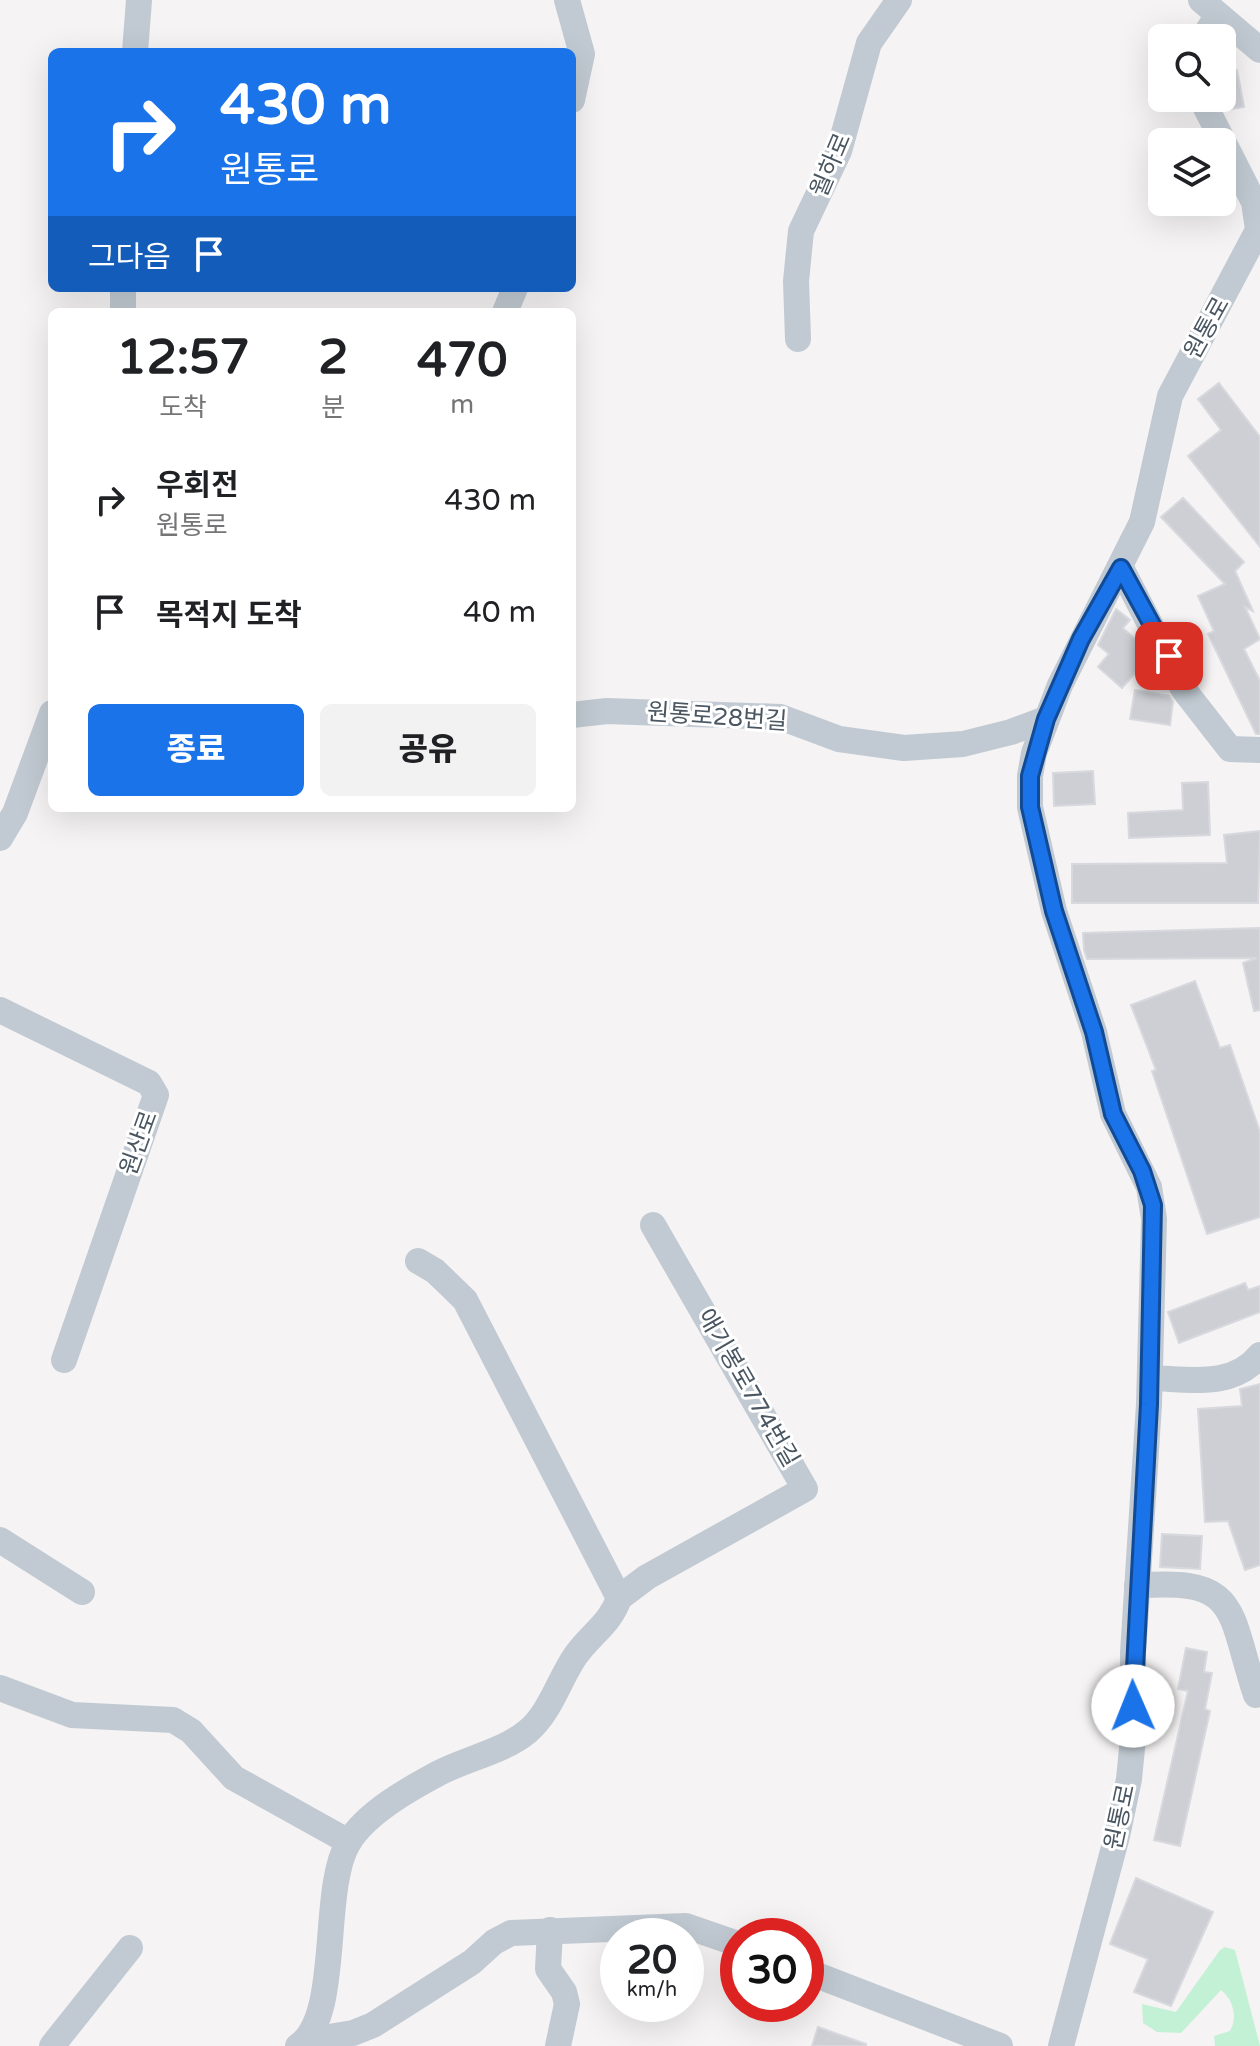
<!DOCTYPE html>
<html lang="ko">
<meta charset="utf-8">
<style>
body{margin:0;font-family:"Varela Round","Noto Sans KR",sans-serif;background:#f2f2f2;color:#202124;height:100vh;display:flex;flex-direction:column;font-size:30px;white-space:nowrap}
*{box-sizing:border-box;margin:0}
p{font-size:26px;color:#757577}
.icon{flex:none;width:44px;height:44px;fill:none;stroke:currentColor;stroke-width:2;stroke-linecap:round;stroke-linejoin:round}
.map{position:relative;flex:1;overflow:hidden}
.details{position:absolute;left:48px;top:308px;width:528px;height:504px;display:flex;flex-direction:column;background:#fff;border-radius:12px;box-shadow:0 8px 32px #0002}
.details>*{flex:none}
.banner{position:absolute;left:48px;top:48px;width:528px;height:244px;border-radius:12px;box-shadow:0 8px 32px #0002;background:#1a73e8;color:#fff;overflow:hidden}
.buttons{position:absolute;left:1148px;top:24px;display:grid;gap:16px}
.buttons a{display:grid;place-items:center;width:88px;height:88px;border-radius:12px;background:#fff;box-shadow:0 8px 32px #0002;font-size:40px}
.speed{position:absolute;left:600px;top:1918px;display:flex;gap:16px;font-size:40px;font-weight:700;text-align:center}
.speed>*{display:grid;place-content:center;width:104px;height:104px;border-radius:50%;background:#fff;box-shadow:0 8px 32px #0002;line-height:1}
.speed small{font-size:20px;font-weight:400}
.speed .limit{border:12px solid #d22;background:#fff;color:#111}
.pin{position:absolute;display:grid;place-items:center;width:68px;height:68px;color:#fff;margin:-34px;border-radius:16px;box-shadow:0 4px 12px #0006}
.me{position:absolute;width:88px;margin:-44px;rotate:359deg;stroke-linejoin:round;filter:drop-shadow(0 0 6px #0008)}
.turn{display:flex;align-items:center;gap:28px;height:168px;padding:0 40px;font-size:36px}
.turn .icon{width:104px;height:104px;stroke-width:2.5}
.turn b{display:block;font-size:56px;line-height:68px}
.then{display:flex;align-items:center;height:76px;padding:0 40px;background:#0003;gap:16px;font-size:30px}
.eta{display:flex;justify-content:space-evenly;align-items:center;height:136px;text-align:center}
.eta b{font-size:48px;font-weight:800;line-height:56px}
.action{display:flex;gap:16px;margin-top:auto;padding:16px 40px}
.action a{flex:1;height:92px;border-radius:12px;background:#1a73e8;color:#fff;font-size:32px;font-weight:800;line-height:92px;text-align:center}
.action a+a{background:#f2f2f2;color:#202124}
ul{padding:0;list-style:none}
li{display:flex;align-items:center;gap:24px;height:112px;padding:0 40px}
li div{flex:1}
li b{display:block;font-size:30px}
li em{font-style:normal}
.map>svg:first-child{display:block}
</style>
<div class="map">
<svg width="1260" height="2046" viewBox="0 0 1260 2046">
<rect width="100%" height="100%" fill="#f5f3f3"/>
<!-- green -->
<path fill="#c3f1d5" d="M 1225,1947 L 1235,1950 L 1260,2046 L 1215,2046 L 1214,2036 L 1230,2031 C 1238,2018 1233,1999 1221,1990 L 1181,2033 L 1157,2032 L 1143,2023 L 1142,2004 L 1176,2012 L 1220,1950 Z"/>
<!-- building -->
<g fill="#cdcfd5" stroke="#d7d9de" stroke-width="2">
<path d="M 1237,70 L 1244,107 L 1225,110 L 1222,72 Z"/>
<path d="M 1219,383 L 1260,437 L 1260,547 L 1188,456 L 1221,430 L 1198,399 Z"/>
<path d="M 1183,498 L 1244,562 L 1235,571 L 1253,611 L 1245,607 L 1260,639 L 1244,649 L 1260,681 L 1260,734 L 1256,734 L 1208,634 L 1214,631 L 1198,596 L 1225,584 L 1161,517 Z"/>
<path d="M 1116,609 L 1130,620 L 1123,628 L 1144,647 L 1149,657 L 1122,688 L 1098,667 L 1109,654 L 1098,645 Z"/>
<path d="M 1135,690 L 1169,696 L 1173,702 L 1170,725 L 1130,719 Z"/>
<path d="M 1093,771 L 1095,804 L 1054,806 L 1053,773 Z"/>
<path d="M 1208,782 L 1210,835 L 1129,838 L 1128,813 L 1183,810 L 1182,783 Z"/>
<path d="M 1260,831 L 1258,903 L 1072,903 L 1072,864 L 1227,863 L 1224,835 Z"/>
<path d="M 1260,928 L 1260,1010 L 1254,1011 L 1243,963 L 1257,958 L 1087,959 L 1084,950 L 1083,933 Z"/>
<path d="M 1195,981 L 1220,1048 L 1230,1045 L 1260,1132 L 1260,1217 L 1207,1234 L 1152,1071 L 1156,1070 L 1131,1005 Z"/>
<path d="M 1245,1283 L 1248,1290 L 1260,1286 L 1260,1312 L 1179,1343 L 1168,1312 Z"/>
<path d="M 1260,1384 L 1260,1565 L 1245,1570 L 1228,1521 L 1205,1522 L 1198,1409 L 1242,1406 L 1240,1389 Z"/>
<path d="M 1162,1534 L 1202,1536 L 1200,1569 L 1160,1567 Z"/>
<path d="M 1186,1648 L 1207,1652 L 1204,1672 L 1212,1673 L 1205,1709 L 1210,1711 L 1180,1846 L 1154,1840 L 1188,1691 L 1178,1689 Z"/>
<path d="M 1136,1878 L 1213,1912 L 1171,2006 L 1134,1992 L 1148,1959 L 1110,1944 Z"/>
<path d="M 818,2027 L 866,2044 L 866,2046 L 812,2046 Z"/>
</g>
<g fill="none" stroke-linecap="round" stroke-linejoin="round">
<!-- minor -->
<g stroke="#c1cad2" stroke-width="26">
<path d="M 567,0 L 582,54 L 572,100"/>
<path d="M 1201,0 L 1260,50"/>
<path d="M 1203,38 L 1218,15"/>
<path d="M 135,52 L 139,0"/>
<path d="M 123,312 L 123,288"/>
<path d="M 505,312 L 515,288"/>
<path d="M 798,339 L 796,281 L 801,231 L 839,151 L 869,43 L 899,0"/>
<path d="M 1121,568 L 1184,690 L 1230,749 L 1260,750"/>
<path d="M 572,715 L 607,711 L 780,717 L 839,739 L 904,748 L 963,744 L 1011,732 L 1046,719"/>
<path d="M 0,838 L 15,813 L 52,713"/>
<path d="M 0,1010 L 149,1083 L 156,1095 L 64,1360"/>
<path d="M 1150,1378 C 1189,1379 1232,1389 1260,1355"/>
<path d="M 0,1540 L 82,1592"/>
<path d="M 1137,1586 C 1241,1577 1228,1611 1256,1695"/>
<path d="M 619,1598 L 647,1577 L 805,1489 L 653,1225"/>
<path d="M 0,1688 L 72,1715 L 173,1720 L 191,1731 L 234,1778 L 349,1842"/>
<path d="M 550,1930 L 548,1969 L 564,1992 L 567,2004 L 558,2046"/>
<path d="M 806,1971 L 1000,2046"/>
<path d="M 305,2041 L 353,2033 L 373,2025 L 472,1962 L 494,1942 L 511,1933 L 686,1926 L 738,1944"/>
<path d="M 52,2046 L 130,1948"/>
<path d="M 298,2046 C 342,2017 320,1892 348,1843 C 366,1813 409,1789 439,1773 C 468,1758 502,1752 527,1732 C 551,1712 559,1679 576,1655 C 591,1634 611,1623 619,1598 L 465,1300 L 435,1271 L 418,1261"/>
<path d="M 1061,2046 L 1117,1836 L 1129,1779 L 1134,1728 L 1133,1653 L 1149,1404 L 1154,1219 L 1149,1187 L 1113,1114 L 1094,1032 L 1054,911 L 1030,807 L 1030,776 L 1034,753 L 1060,685 L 1142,522 L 1170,396 L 1258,230 L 1254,202 L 1201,98"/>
</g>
</g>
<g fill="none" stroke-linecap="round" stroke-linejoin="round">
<!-- route casing -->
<g stroke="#114b97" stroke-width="20">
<path id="route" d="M 1133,1706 L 1149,1404 L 1153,1205 L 1142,1171 L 1113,1114 L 1094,1032 L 1054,911 L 1030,807 L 1030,776 L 1046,719 L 1081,639 L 1121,568 L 1169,656"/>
</g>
<!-- route -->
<use href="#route" stroke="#1a73e8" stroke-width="14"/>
</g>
<g text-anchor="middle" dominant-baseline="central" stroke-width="6" stroke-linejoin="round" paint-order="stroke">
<!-- street labels -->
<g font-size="24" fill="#4a5661" stroke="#fff">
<text transform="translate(831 165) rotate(-67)">월하로</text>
<text transform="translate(1207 328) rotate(-61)">원통로</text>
<text transform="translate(717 717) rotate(4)">원통로28번길</text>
<text transform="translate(139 1143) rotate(-70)">원산로</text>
<text transform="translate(748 1388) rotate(60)">애기봉로774번길</text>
<text transform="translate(1120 1817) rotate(-78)">원통로</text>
</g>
</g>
</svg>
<div class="buttons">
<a><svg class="icon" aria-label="search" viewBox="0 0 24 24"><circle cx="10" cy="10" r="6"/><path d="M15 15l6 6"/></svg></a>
<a><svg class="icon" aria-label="layers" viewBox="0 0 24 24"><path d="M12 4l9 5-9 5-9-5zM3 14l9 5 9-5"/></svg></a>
</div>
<div class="speed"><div>20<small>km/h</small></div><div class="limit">30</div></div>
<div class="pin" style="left:1169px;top:656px;background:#d93025"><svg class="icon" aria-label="arrive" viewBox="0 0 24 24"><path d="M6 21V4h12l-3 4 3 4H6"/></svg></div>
<svg class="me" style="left:1133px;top:1706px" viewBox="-20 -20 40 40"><circle r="19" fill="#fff"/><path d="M0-13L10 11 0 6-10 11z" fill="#1a73e8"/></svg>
<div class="banner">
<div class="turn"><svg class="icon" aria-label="right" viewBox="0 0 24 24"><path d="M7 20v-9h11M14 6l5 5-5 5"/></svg><div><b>430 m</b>원통로</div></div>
<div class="then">그다음<svg class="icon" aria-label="arrive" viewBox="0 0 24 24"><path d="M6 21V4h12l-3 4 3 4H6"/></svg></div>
</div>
<section class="details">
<div class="eta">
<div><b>12:57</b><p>도착</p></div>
<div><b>2</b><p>분</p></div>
<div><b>470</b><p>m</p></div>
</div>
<ul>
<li><svg class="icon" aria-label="right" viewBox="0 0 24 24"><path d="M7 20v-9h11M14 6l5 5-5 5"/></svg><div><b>우회전</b><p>원통로</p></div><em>430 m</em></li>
<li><svg class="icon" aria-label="arrive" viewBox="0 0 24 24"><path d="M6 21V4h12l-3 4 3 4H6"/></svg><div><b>목적지 도착</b></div><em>40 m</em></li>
</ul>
<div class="action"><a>종료</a><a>공유</a></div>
</section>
</div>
